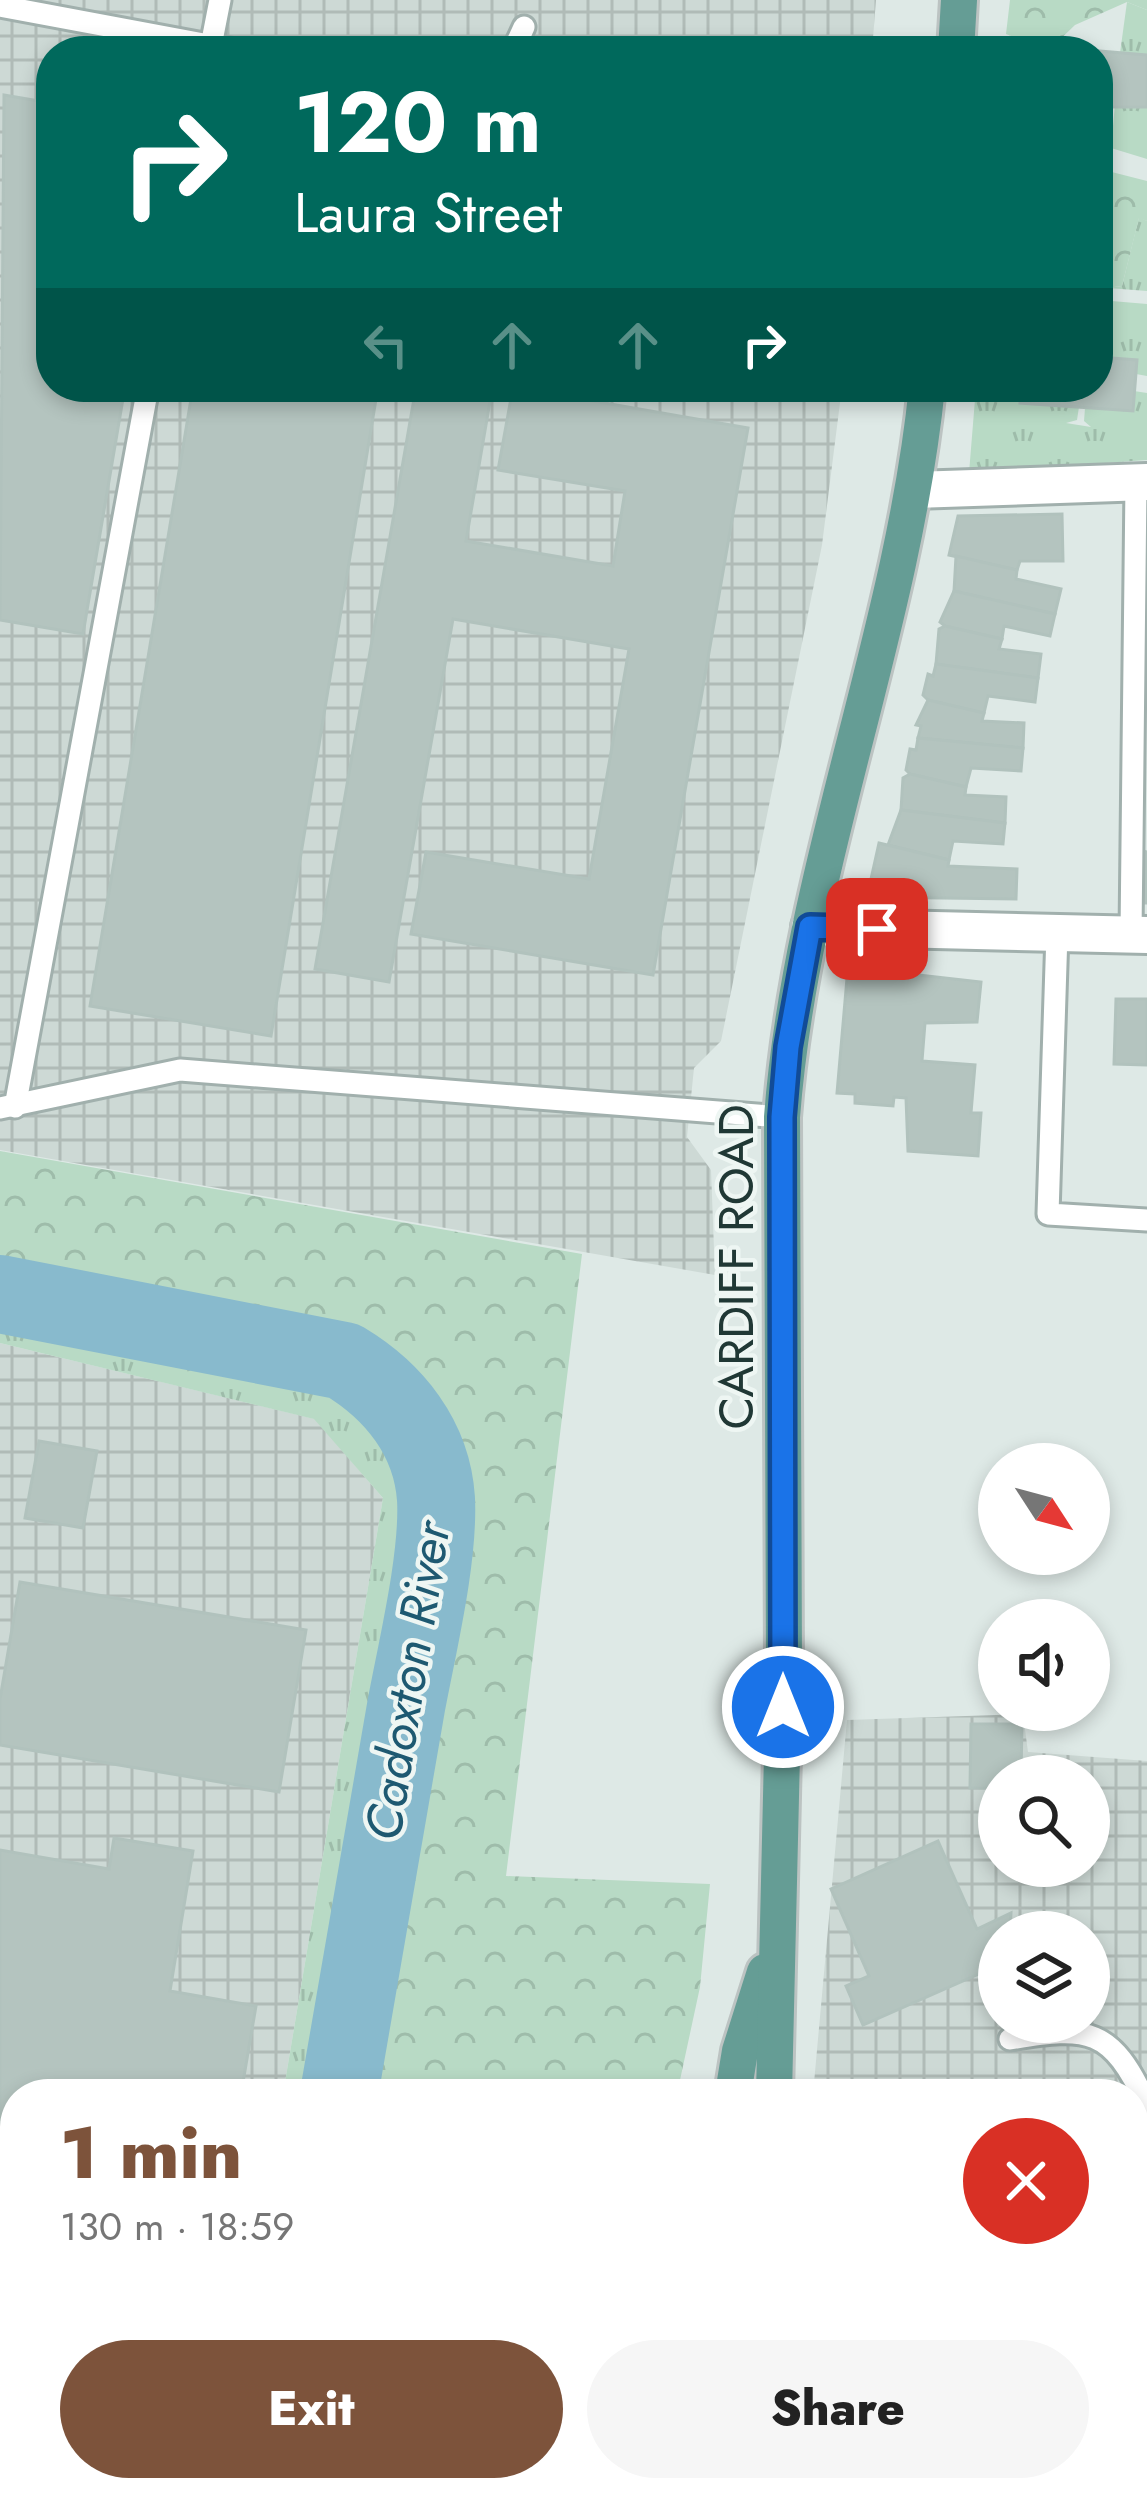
<!DOCTYPE html>
<meta charset="utf-8">
<style>
body{margin:0;font-family:Jost,sans-serif;background:#f6f6f6;color:#222;height:100vh;display:flex;flex-direction:column;font-size:45px;white-space:nowrap}
*{box-sizing:border-box;margin:0}
p{font-size:39px;color:#767676}
.icon{flex:none;width:66px;height:66px;fill:none;stroke:currentColor;stroke-width:2;stroke-linecap:round;stroke-linejoin:round}
.map{position:relative;flex:1;overflow:hidden}
.side{position:absolute;left:0px;top:2079px;width:1149px;height:423px;display:flex;flex-direction:column;background:#fff;border-radius:48px 48px 0 0;box-shadow:0 6px 18px #0003}
.side>*{flex:none}
.banner{position:absolute;left:36px;top:36px;width:1077px;height:366px;border-radius:48px;box-shadow:0 6px 18px #0003;background:#00695c;color:#fff;overflow:hidden}
.needle{width:78px;rotate:126deg}
.tools{position:absolute;left:978px;top:1443px;display:grid;gap:24px}
.tools a{display:grid;place-items:center;width:132px;height:132px;border-radius:50%;background:#fff;box-shadow:0 6px 18px #0003;font-size:60px}
.pin{position:absolute;display:grid;place-items:center;width:102px;height:102px;color:#fff;margin:-51px;border-radius:24px;box-shadow:0 6px 18px #0006}
.me{position:absolute;width:132px;margin:-66px;rotate:0deg;stroke-linejoin:round;filter:drop-shadow(0 0 9px #0008)}
.turn{display:flex;align-items:center;gap:42px;height:252px;padding:0 60px;font-size:54px}
.turn .icon{width:156px;height:156px;stroke-width:2.5}
.turn b{display:block;font-size:84px;line-height:102px}
.lanes{display:flex;align-items:center;height:114px;padding:0 60px;background:#0003;justify-content:center;gap:60px;direction:ltr}
.lanes .off{opacity:.35}
.round{display:grid;place-items:center;flex:none;width:126px;height:126px;border-radius:63px;background:#f6f6f6}
.overview{display:flex;align-items:center;justify-content:space-between;height:204px;padding:0 60px}
h1{font-size:72px;font-weight:800;line-height:90px;color:#7d533b}
.cta{display:flex;gap:24px;margin-top:auto;padding:24px 60px}
.cta a{flex:1;height:138px;border-radius:72px;background:#7d533b;color:#fff;font-size:48px;font-weight:800;line-height:138px;text-align:center}
.cta a+a{background:#f6f6f6;color:#222}
.map>svg:first-child{display:block}
</style>
<div class="map">
<svg width="1147" height="2500" viewBox="0 0 1147 2500">
<defs>
<pattern id="industrial-grid" width="8" height="8" patternUnits="userSpaceOnUse" patternTransform="scale(3)"><rect width="8" height="8" fill="#cdd9d5"/><path d="M0 4h8M4 0v8" fill="none" stroke="#b0bbb7"/></pattern>
<pattern id="grass-tufts" width="24" height="20" patternUnits="userSpaceOnUse" patternTransform="scale(3)"><rect width="24" height="20" fill="#b8dac5"/><path d="M3 7l-1-3M5 7V3M7 7l1-3M15 17l-1-3M17 17v-4M19 17l1-3" fill="none" stroke="#9ebcaa"/></pattern>
<pattern id="forest-crowns" width="20" height="18" patternUnits="userSpaceOnUse" patternTransform="scale(3)"><rect width="20" height="18" fill="#b8dac5"/><path d="M2 6a3 3 0 1 1 6 0M12 15a3 3 0 1 1 6 0" fill="none" stroke="#9ebcaa"/></pattern>
</defs>
<rect width="100%" height="100%" fill="#dee9e6"/>
<!-- industrial -->
<g fill="url(#industrial-grid)" fill-rule="evenodd">
<path d="M 0,0 L 876,0 L 872,51 L 51,51 L 51,387 L 842,387 L 822,545 L 721,1041 L 694,1068 L 687,1137 L 711,1170 L 715,1275 L 0,1150 Z"/>
<path d="M 0,1343 L 315,1419 L 383,1498 L 283,2094 L 15,2094 L 15,2487 L 57,2487 L 47,2500 L 0,2500 Z"/>
<path d="M 1023,1714 L 1028,1752 L 1147,1761 L 1147,2500 L 779,2500 L 780,2487 L 1134,2487 L 1134,2094 L 813,2094 L 847,1720 ZM 999,1776 L 1089,1776 L 1089,1866 L 999,1866 ZM 999,1932 L 1089,1932 L 1089,2022 L 999,2022 Z"/>
</g>
<!-- grass -->
<g fill="url(#grass-tufts)">
<path d="M 1127,2 L 1147,10 L 1147,55 L 1120,53 Z"/>
<path d="M 1115,104 L 1147,107 L 1147,159 L 1111,148 Z"/>
<path d="M 1139,217 L 1147,221 L 1147,291 L 1108,288 L 1122,286 Z"/>
<path d="M 1100,300 L 1147,304 L 1147,376 L 1136,374 L 1137,360 L 1098,357 Z"/>
<path d="M 976,387 L 1021,387 L 1020,403 L 1079,407 L 1077,420 L 1066,423 L 1091,427 L 1084,421 L 1085,408 L 1132,411 L 1134,391 L 1147,393 L 1147,460 L 969,473 Z"/>
<path d="M 0,1294 L 376,1380 L 405,1411 L 421,1626 L 339,2094 L 283,2094 L 383,1498 L 314,1419 L 0,1343 Z"/>
<path d="M 57,2487 L 155,2487 L 141,2500 L 47,2500 Z"/>
</g>
<!-- forest -->
<g fill="url(#forest-crowns)">
<path d="M 1010,0 L 1147,0 L 1147,10 L 1127,2 L 1075,25 L 1048,51 L 1006,34 Z"/>
<path d="M 1100,169 L 1147,181 L 1147,221 L 1139,218 L 1122,286 L 1098,289 Z"/>
<path d="M 0,1151 L 582,1254 L 506,1876 L 710,1884 L 700,1987 L 677,2094 L 339,2094 L 373,1895 L 411,1511 C 397,1451 386,1424 335,1387 L 0,1294 Z"/>
<path d="M 155,2487 L 585,2487 L 581,2500 L 141,2500 Z"/>
</g>
<g fill="none" stroke-linecap="round" stroke-linejoin="round">
<!-- river -->
<g stroke="#88bacd" stroke-width="78">
<path d="M 0,1294 L 344,1361 C 394,1391 432,1438 436,1499 C 439,1558 417,1648 406,1707 C 384,1836 361,1965 339,2094"/>
<path d="M 141,2500 L 155,2487"/>
</g>
</g>
<!-- building -->
<g fill="#b4c4bf" stroke="#b1c2bd" stroke-width="3">
<path d="M 1053,47 L 1147,55 L 1147,107 L 1098,107 L 1098,51 Z"/>
<path d="M 4,95 L 51,103 L 51,387 L 125,387 L 83,634 L 0,620 Z"/>
<path d="M 1098,357 L 1137,360 L 1133,411 L 1020,403 L 1021,387 L 1098,387 Z"/>
<path d="M 193,387 L 378,387 L 271,1036 L 90,1006 Z"/>
<path d="M 416,387 L 492,390 L 466,541 L 613,566 L 625,491 L 498,470 L 513,387 L 748,428 L 653,975 L 411,934 L 426,852 L 589,879 L 629,649 L 453,619 L 389,982 L 315,969 Z"/>
<path d="M 1062,514 L 1063,561 L 1020,561 L 1017,570 L 949,555 L 958,516 Z"/>
<path d="M 956,556 L 1017,570 L 1016,579 L 1061,589 L 1055,614 L 954,591 Z"/>
<path d="M 954,591 L 1055,614 L 1050,636 L 1004,626 L 1002,639 L 945,626 L 940,622 Z"/>
<path d="M 945,626 L 1002,639 L 999,649 L 1041,654 L 1038,678 L 936,664 L 939,629 Z"/>
<path d="M 936,664 L 1038,678 L 1035,702 L 988,696 L 984,713 L 928,700 L 923,695 L 928,674 L 933,676 Z"/>
<path d="M 928,700 L 984,713 L 982,721 L 1024,723 L 1023,748 L 918,738 L 921,726 L 916,725 Z"/>
<path d="M 918,738 L 1023,748 L 1021,771 L 971,768 L 966,787 L 910,774 L 906,770 L 910,749 L 916,750 Z"/>
<path d="M 910,774 L 966,787 L 965,795 L 1006,797 L 1005,823 L 901,810 L 903,778 Z"/>
<path d="M 901,810 L 1005,823 L 1003,844 L 953,841 L 949,860 L 888,845 Z"/>
<path d="M 879,843 L 949,860 L 948,866 L 1017,869 L 1016,899 L 867,897 Z"/>
<path d="M 1143,851 L 1147,852 L 1147,903 L 1141,903 Z"/>
<path d="M 848,967 L 981,982 L 977,1022 L 925,1023 L 922,1061 L 975,1065 L 971,1113 L 981,1113 L 978,1156 L 908,1151 L 906,1098 L 894,1097 L 893,1106 L 855,1103 L 855,1094 L 837,1093 Z"/>
<path d="M 1116,999 L 1147,999 L 1147,1065 L 1114,1064 Z"/>
<path d="M 39,1441 L 97,1451 L 83,1528 L 25,1518 Z"/>
<path d="M 20,1582 L 306,1630 L 279,1792 L 0,1745 L 0,1699 Z"/>
<path d="M 971,1724 L 1022,1724 L 1021,1776 L 999,1776 L 999,1788 L 970,1788 Z"/>
<path d="M 114,1838 L 193,1851 L 170,1991 L 256,2006 L 241,2094 L 15,2094 L 15,2236 L 0,2233 L 0,1850 L 109,1869 Z"/>
<path d="M 938,1841 L 977,1929 L 1011,1913 L 1010,1932 L 999,1932 L 999,1965 L 863,2025 L 846,1986 L 869,1976 L 831,1889 Z"/>
</g>
<g fill="none" stroke-linecap="round" stroke-linejoin="round">
<!-- service casing -->
<g stroke="#a1b0ad" stroke-width="27">
<g id="service">
<path d="M 0,6 L 241,51"/>
<path d="M 210,51 L 220,0"/>
<path d="M 513,51 L 524,27"/>
<path d="M 1057,933 L 1048,1214 L 1147,1220"/>
<path d="M 1131,934 L 1136,483"/>
<path d="M 15,1107 L 148,387"/>
<path d="M 0,1108 L 180,1070 L 782,1117"/>
<path d="M 1010,2039 C 1089,2026 1111,2027 1147,2105"/>
<path d="M 0,2262 L 15,2266"/>
<path d="M 1134,2330 L 1147,2107"/>
<path d="M 1134,2363 L 1147,2404"/>
<path d="M 19,2500 L 29,2487"/>
</g>
</g>
<!-- minor casing -->
<g stroke="#a1b0ad" stroke-width="42">
<g id="minor">
<path d="M 914,490 L 1147,482"/>
<path d="M 810,927 L 1147,935"/>
</g>
</g>
<!-- primary casing -->
<g stroke="#bcc3c2" stroke-width="42">
<g id="primary">
<path d="M 956,51 L 959,0"/>
<path d="M 733,2094 L 740,2051 L 765,1972"/>
<path d="M 774,2094 L 784,1669 L 782,1117 C 801,868 902,634 927,387"/>
<path d="M 642,2500 L 646,2487"/>
<path d="M 737,2500 L 738,2487"/>
</g>
</g>
<!-- service -->
<use href="#service" stroke="#fff" stroke-width="21"/>
<!-- minor -->
<use href="#minor" stroke="#fff" stroke-width="36"/>
<!-- primary -->
<use href="#primary" stroke="#659d95" stroke-width="36"/>
</g>
<g fill="none" stroke-linecap="round" stroke-linejoin="round">
<!-- route casing -->
<g stroke="#114b97" stroke-width="30">
<path id="route" d="M 783,1707 L 782,1117 L 788,1047 L 810,927 L 877,929"/>
</g>
<!-- route -->
<use href="#route" stroke="#1a73e8" stroke-width="21"/>
</g>
<g text-anchor="middle" dominant-baseline="central" stroke-width="9" stroke-linejoin="round" paint-order="stroke">
<!-- street labels -->
<g font-size="48" fill="#203835" stroke="#eef6f3">
<text transform="translate(736 1267) rotate(-90)">CARDIFF ROAD</text>
</g>
<!-- water labels -->
<g font-size="51" font-style="italic" fill="#1e5971" stroke="#eef6f3">
<text transform="translate(407 1681) rotate(-81)">Cadoxton River</text>
</g>
</g>
</svg>
<div class="tools">
<a><svg class="needle" viewBox="-14 -14 28 28"><path d="M0-13l5 13h-10z" fill="#e53935"/><path d="M0 13l5-13h-10z" fill="#767676"/></svg></a>
<a><svg class="icon" aria-label="sound" viewBox="0 0 24 24"><path d="M4 9h4l5-4v14l-5-4H4zM17 9q2 3 0 6"/></svg></a>
<a><svg class="icon" aria-label="search" viewBox="0 0 24 24"><circle cx="10" cy="10" r="6"/><path d="M15 15l6 6"/></svg></a>
<a><svg class="icon" aria-label="layers" viewBox="0 0 24 24"><path d="M12 4l9 5-9 5-9-5zM3 14l9 5 9-5"/></svg></a>
</div>
<div class="pin" style="left:877px;top:929px;background:#d93025"><svg class="icon" aria-label="arrive" viewBox="0 0 24 24"><path d="M6 21V4h12l-3 4 3 4H6"/></svg></div>
<svg class="me" style="left:783px;top:1707px" viewBox="-20 -20 40 40"><circle r="17" fill="#1a73e8" stroke="#fff" stroke-width="3"/><path d="M0-11L8 9 0 5-8 9z" fill="#fff"/></svg>
<div class="banner">
<div class="turn"><svg class="icon" aria-label="right" viewBox="0 0 24 24"><path d="M7 20v-9h11M14 6l5 5-5 5"/></svg><div><b>120 m</b>Laura Street</div></div>
<div class="lanes"><svg class="icon off" aria-label="left" viewBox="0 0 24 24"><path d="M17 20v-9H6M10 6l-5 5 5 5"/></svg><svg class="icon off" aria-label="ahead" viewBox="0 0 24 24"><path d="M12 20V5M6 11l6-6 6 6"/></svg><svg class="icon off" aria-label="ahead" viewBox="0 0 24 24"><path d="M12 20V5M6 11l6-6 6 6"/></svg><svg class="icon" aria-label="right" viewBox="0 0 24 24"><path d="M7 20v-9h11M14 6l5 5-5 5"/></svg></div>
</div>
<section class="side">
<div class="overview"><div><h1>1 min</h1><p>130 m · 18:59</p></div><a class="round" style="background:#d93025;color:#fff"><svg class="icon" aria-label="close" viewBox="0 0 24 24"><path d="M6 6l12 12M18 6L6 18"/></svg></a></div>
<div class="cta"><a>Exit</a><a>Share</a></div>
</section>
</div>
